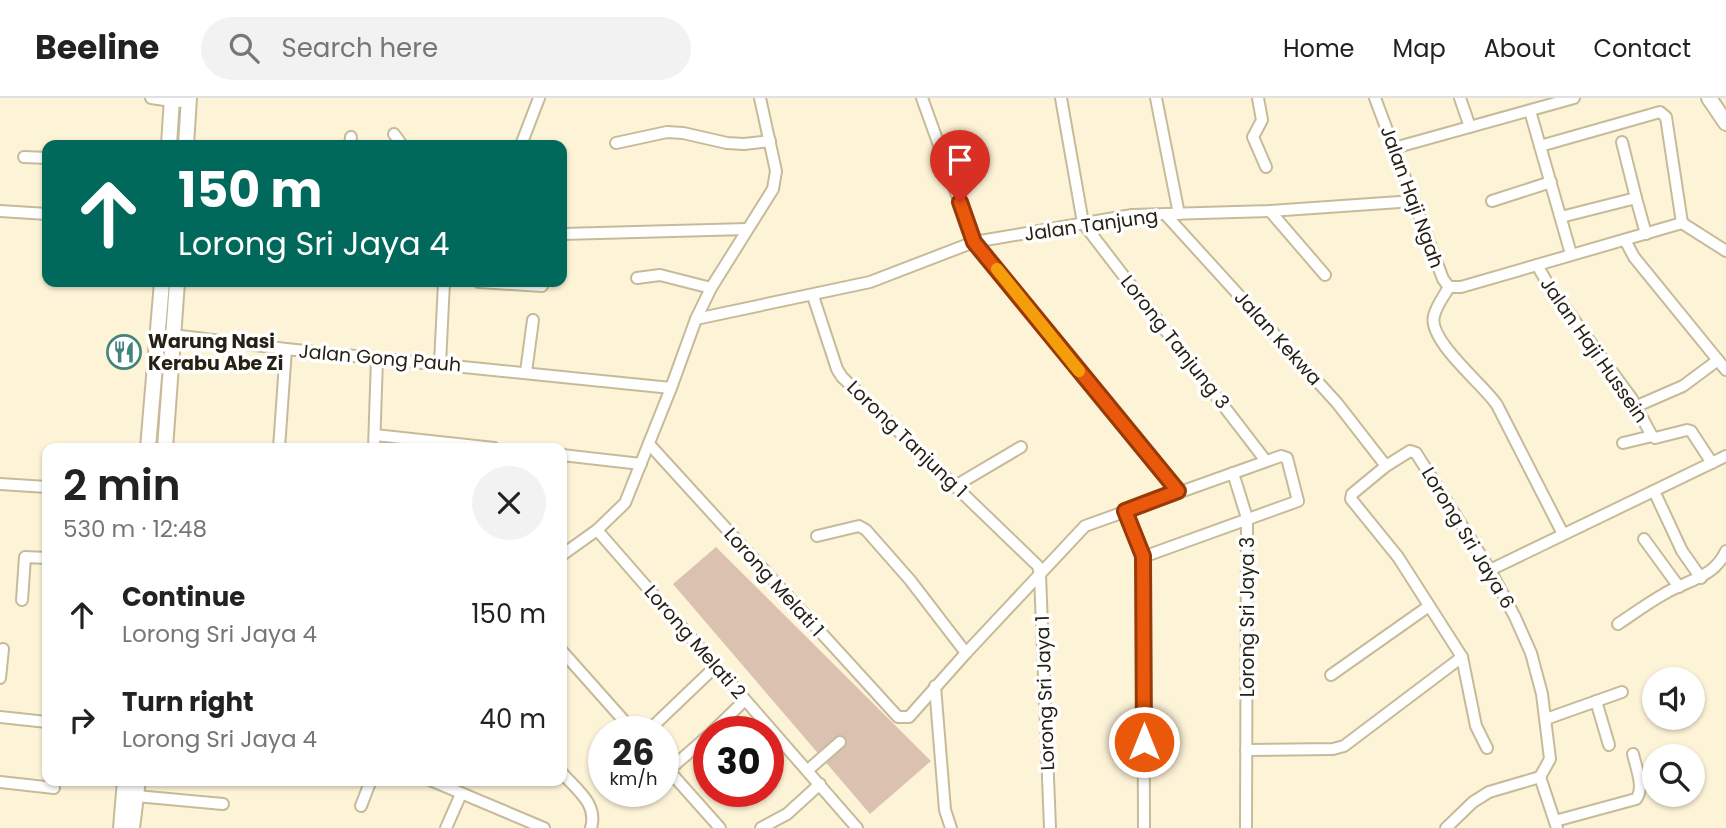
<!DOCTYPE html>
<meta charset="utf-8">
<style>
body{margin:0;font-family:Poppins,sans-serif;background:#f2f2f2;color:#222;height:100vh;display:flex;flex-direction:column;font-size:26px;white-space:nowrap}
*{box-sizing:border-box;margin:0}
p{font-size:23px;color:#767676}
.icon{flex:none;width:38px;height:38px;fill:none;stroke:currentColor;stroke-width:2;stroke-linecap:round;stroke-linejoin:round}
.map{position:relative;flex:1;overflow:hidden}
.panel{position:absolute;left:42px;top:345px;width:525px;height:343px;display:flex;flex-direction:column;background:#fff;border-radius:14px;box-shadow:0 2px 5px #0004}
.panel>*{flex:none}
.banner{position:absolute;left:42px;top:42px;width:525px;height:147px;border-radius:14px;box-shadow:0 2px 5px #0004;background:#00695c;color:#fff;overflow:hidden}
.fabs{position:absolute;left:1642px;top:569px;display:grid;gap:14px}
.fabs a{display:grid;place-items:center;width:63px;height:63px;border-radius:50%;background:#fff;box-shadow:0 2px 5px #0004;font-size:35px}
.speed{position:absolute;left:588px;top:618px;display:flex;gap:14px;font-size:35px;font-weight:700;text-align:center}
.speed>*{display:grid;place-content:center;width:91px;height:91px;border-radius:50%;background:#fff;box-shadow:0 2px 5px #0004;line-height:1}
.speed small{font-size:18px;font-weight:400}
.speed .limit{border:10px solid #d22;background:#fff;color:#111}
.pin{position:absolute;display:grid;place-items:center;width:60px;height:60px;color:#fff;margin:-72px -30px;border-radius:50% 50% 50% 0;rotate:-45deg;box-shadow:0 0 7px #0007}
.pin .icon{rotate:45deg}
.me{position:absolute;width:77px;margin:-38px;rotate:0deg;stroke-linejoin:round;filter:drop-shadow(0 0 5px #0008)}
.turn{display:flex;align-items:center;gap:24px;height:147px;padding:0 21px;font-size:32px}
.turn .icon{width:91px;height:91px;stroke-width:2.5}
.turn b{display:block;font-size:49px;line-height:60px}
.round{display:grid;place-items:center;flex:none;width:74px;height:74px;border-radius:37px;background:#f2f2f2}
.headline{display:flex;align-items:center;justify-content:space-between;height:119px;padding:0 21px}
h1{font-size:42px;font-weight:600;line-height:52px}
ul{padding:0;list-style:none}
li{display:flex;align-items:center;gap:21px;height:105px;padding:0 21px}
li div{flex:1}
li b{display:block;font-size:26px}
li em{font-style:normal}
header{display:flex;align-items:center;gap:42px;box-sizing:border-box;height:98px;padding:0 35px;background:#fff;border-bottom:2px solid #e0e0e0}
header strong{font-size:33px}
nav{display:flex;gap:38px;margin-inline-start:auto;font-size:24px}
.search{width:490px;height:63px;background:#f2f2f2;display:flex;align-items:center;gap:18px;box-sizing:border-box;padding:0 24px;border-radius:38px;color:#767676;font-size:26px}
.map>svg:first-child{display:block}
</style>
<header>
<strong>Beeline</strong>
<div class="search"><svg class="icon" aria-label="search" viewBox="0 0 24 24"><circle cx="10" cy="10" r="6"/><path d="M15 15l6 6"/></svg>Search here</div>
<nav><a>Home</a><a>Map</a><a>About</a><a>Contact</a></nav>
</header>
<div class="map">
<svg width="1726" height="730" viewBox="0 0 1726 730">
<rect width="100%" height="100%" fill="#fdf4d8"/>
<!-- green -->
<path fill="#dbc2b0" d="M 716,449 L 931,663 L 870,716 L 673,486 Z"/>
<g fill="none" stroke-linecap="round" stroke-linejoin="round">
<!-- minor casing -->
<g stroke="#c6bb99" stroke-width="14">
<g id="minor">
<path d="M 151,0 L 179,4"/>
<path d="M 922,0 L 974,144 L 1178,393"/>
<path d="M 1061,0 L 1083,125 L 1266,363"/>
<path d="M 1156,0 L 1179,116"/>
<path d="M 1258,0 L 1262,22 L 1253,39 L 1266,69"/>
<path d="M 1375,0 L 1443,181 L 1449,189 L 1461,189 L 1682,125 L 1666,19 L 1660,14 L 1540,48"/>
<path d="M 1460,0 L 1470,29"/>
<path d="M 1530,13 L 1571,156"/>
<path d="M 394,36 L 402,47"/>
<path d="M 1622,44 L 1636,100"/>
<path d="M 616,45 L 667,34 L 683,35 L 727,45 L 744,46 L 770,43"/>
<path d="M 350,47 L 351,39"/>
<path d="M 521,47 L 539,0"/>
<path d="M 1394,50 L 1574,0"/>
<path d="M 24,59 L 47,60"/>
<path d="M 1492,103 L 1551,84"/>
<path d="M 0,113 L 47,116"/>
<path d="M 1270,113 L 1325,177"/>
<path d="M 1165,116 L 1337,305 L 1386,368"/>
<path d="M 1561,119 L 1636,100 L 1646,136"/>
<path d="M 1682,125 L 1726,153"/>
<path d="M 562,136 L 747,131"/>
<path d="M 1625,142 L 1634,159 L 1726,272"/>
<path d="M 1537,167 L 1549,188 L 1632,301 L 1652,338"/>
<path d="M 637,180 L 660,177 L 711,190"/>
<path d="M 479,184 L 542,188"/>
<path d="M 1449,189 C 1444,198 1436,208 1434,218 C 1427,242 1485,288 1497,307 L 1563,436"/>
<path d="M 813,198 L 837,271 L 842,279 L 1038,468 L 1040,477 L 1050,730"/>
<path d="M 696,221 L 870,184 L 974,144 L 1132,117 L 1270,113 L 1414,103"/>
<path d="M 173,237 L 286,251 L 671,290"/>
<path d="M 440,266 L 444,184"/>
<path d="M 526,274 L 533,222"/>
<path d="M 1637,308 L 1683,288 L 1718,262"/>
<path d="M 375,337 L 494,350"/>
<path d="M 1623,345 L 1652,338 L 1655,340 L 1687,332 L 1691,333 L 1712,365"/>
<path d="M 649,346 L 898,619 L 909,619 L 966,555 L 910,482 L 866,432 L 859,428 L 817,438"/>
<path d="M 279,350 L 286,251"/>
<path d="M 374,350 L 377,261"/>
<path d="M 562,357 L 641,366"/>
<path d="M 1233,375 L 1247,420 L 1246,730"/>
<path d="M 0,386 L 47,389"/>
<path d="M 955,388 L 1021,349"/>
<path d="M 1654,393 L 1682,453 L 1701,480"/>
<path d="M 1125,413 L 1143,459 L 1144,730"/>
<path d="M 597,432 L 857,730"/>
<path d="M 1644,441 L 1679,489"/>
<path d="M 562,457 L 597,432 L 625,405 L 671,290 L 696,221 L 711,190 L 773,91 L 776,73 L 760,0"/>
<path d="M 1490,472 L 1726,358"/>
<path d="M 22,502 L 25,459 L 47,460"/>
<path d="M 1618,526 C 1633,516 1648,505 1664,496 C 1687,482 1714,480 1726,453"/>
<path d="M 562,553 L 634,634"/>
<path d="M 966,555 L 1085,428 L 1281,358 L 1287,360 L 1298,403 L 1143,459"/>
<path d="M 1331,577 L 1429,508"/>
<path d="M 0,580 L 3,551"/>
<path d="M 935,588 L 945,712 L 951,730"/>
<path d="M 1596,603 L 1609,647"/>
<path d="M 0,619 L 47,624"/>
<path d="M 1546,621 L 1622,594"/>
<path d="M 647,634 L 716,568"/>
<path d="M 712,634 L 745,602"/>
<path d="M 1487,650 L 1476,628 L 1462,559 L 1398,459 L 1351,401 L 1352,396 L 1386,368 L 1410,353 L 1416,355 L 1490,472 L 1515,519 L 1531,555 L 1542,596 L 1550,661 L 1540,679"/>
<path d="M 1246,652 L 1333,651 L 1344,648 L 1462,559"/>
<path d="M 663,666 L 720,730"/>
<path d="M 669,672 L 709,637"/>
<path d="M 808,672 L 840,644"/>
<path d="M 562,675 C 577,692 598,706 591,730"/>
<path d="M 1540,679 L 1557,730"/>
<path d="M 430,682 L 544,730"/>
<path d="M 0,684 L 54,690"/>
<path d="M 136,698 L 223,706"/>
<path d="M 361,708 L 371,682"/>
<path d="M 1555,723 L 1636,701 C 1645,690 1636,670 1633,656"/>
<path d="M 446,730 L 461,696"/>
<path d="M 761,730 L 787,716 L 820,686"/>
<path d="M 1446,730 L 1473,704 L 1489,694 L 1540,679"/>
</g>
</g>
<!-- major casing -->
<g stroke="#c6bb99" stroke-width="18">
<g id="major">
<path d="M 1709,0 L 1726,25"/>
<path d="M 169,47 L 172,0"/>
<path d="M 186,47 L 189,0"/>
<path d="M 148,350 L 162,184"/>
<path d="M 165,350 L 177,184"/>
<path d="M 121,730 L 125,682"/>
<path d="M 132,730 L 138,682"/>
</g>
</g>
<!-- minor -->
<use href="#minor" stroke="#fff" stroke-width="10"/>
<!-- major -->
<use href="#major" stroke="#fff" stroke-width="14"/>
</g>
<g fill="none" stroke-linecap="round" stroke-linejoin="round">
<!-- route casing -->
<g stroke="#983908" stroke-width="18">
<path id="route" d="M 960,104 L 974,144 L 1178,393 L 1125,413 L 1143,458 L 1144,644"/>
</g>
<!-- route -->
<use href="#route" stroke="#ea580c" stroke-width="12"/>
<!-- slow -->
<path stroke="#f59e0b" stroke-width="12" d="M 997,171 L 1079,273"/>
</g>
<!-- icons -->
<defs>
<g id="restaurant-ring" transform="scale(1.75)"><circle r="9.5" fill="#fff" stroke="#40857b" stroke-width="1.5"/><path d="M-5-6h1v4h1v-4h1v4h1v-4h1v5L-1.5 .5V6h-2V.5L-5-1ZM5-6V6H3V1.5H1.5Q1.5-4 5-6Z" fill="#40857b"/></g>
</defs>
<g fill-rule="evenodd">
<use href="#restaurant-ring" x="124" y="254"/>
</g>
<g text-anchor="middle" dominant-baseline="central" stroke-width="7" stroke-linejoin="round" paint-order="stroke">
<!-- street labels -->
<g font-size="19" fill="#252114" stroke="#fff">
<text transform="translate(1412 99) rotate(70)">Jalan Haji Ngah</text>
<text transform="translate(1091 127) rotate(-8)">Jalan Tanjung</text>
<text transform="translate(1278 240) rotate(48)">Jalan Kekwa</text>
<text transform="translate(1175 244) rotate(52)">Lorong Tanjung 3</text>
<text transform="translate(1594 252) rotate(55)">Jalan Haji Hussein</text>
<text transform="translate(380 260) rotate(5)">Jalan Gong Pauh</text>
<text transform="translate(907 341) rotate(44)">Lorong Tanjung 1</text>
<text transform="translate(1468 440) rotate(59)">Lorong Sri Jaya 6</text>
<text transform="translate(774 484) rotate(48)">Lorong Melati 1</text>
<text transform="translate(1247 519) rotate(-90)">Lorong Sri Jaya 3</text>
<text transform="translate(695 544) rotate(49)">Lorong Melati 2</text>
<text transform="translate(1045 595) rotate(-92)">Lorong Sri Jaya 1</text>
</g>
<!-- poi labels -->
<g font-size="19" font-weight="bold" fill="#252114" stroke="#fff" text-anchor="start">
<text x="148" y="243">Warung Nasi<tspan x="148" dy="22">Kerabu Abe Zi</tspan></text>
</g>
</g>
</svg>
<div class="fabs">
<a><svg class="icon" aria-label="sound" viewBox="0 0 24 24"><path d="M4 9h4l5-4v14l-5-4H4zM17 9q2 3 0 6"/></svg></a>
<a><svg class="icon" aria-label="search" viewBox="0 0 24 24"><circle cx="10" cy="10" r="6"/><path d="M15 15l6 6"/></svg></a>
</div>
<div class="speed"><div>26<small>km/h</small></div><div class="limit">30</div></div>
<div class="pin" style="left:960px;top:104px;background:#d93025"><svg class="icon" aria-label="arrive" viewBox="0 0 24 24"><path d="M6 21V4h12l-3 4 3 4H6"/></svg></div>
<svg class="me" style="left:1144px;top:644px" viewBox="-20 -20 40 40"><circle r="17" fill="#ea580c" stroke="#fff" stroke-width="3"/><path d="M0-11L8 9 0 5-8 9z" fill="#fff"/></svg>
<div class="banner">
<div class="turn"><svg class="icon" aria-label="ahead" viewBox="0 0 24 24"><path d="M12 20V5M6 11l6-6 6 6"/></svg><div><b>150 m</b>Lorong Sri Jaya 4</div></div>
</div>
<section class="panel">
<div class="headline"><div><h1>2 min</h1><p>530 m · 12:48</p></div><a class="round"><svg class="icon" aria-label="close" viewBox="0 0 24 24"><path d="M6 6l12 12M18 6L6 18"/></svg></a></div>
<ul>
<li><svg class="icon" aria-label="ahead" viewBox="0 0 24 24"><path d="M12 20V5M6 11l6-6 6 6"/></svg><div><b>Continue</b><p>Lorong Sri Jaya 4</p></div><em>150 m</em></li>
<li><svg class="icon" aria-label="right" viewBox="0 0 24 24"><path d="M7 20v-9h11M14 6l5 5-5 5"/></svg><div><b>Turn right</b><p>Lorong Sri Jaya 4</p></div><em>40 m</em></li>
</ul>
</section>
</div>
